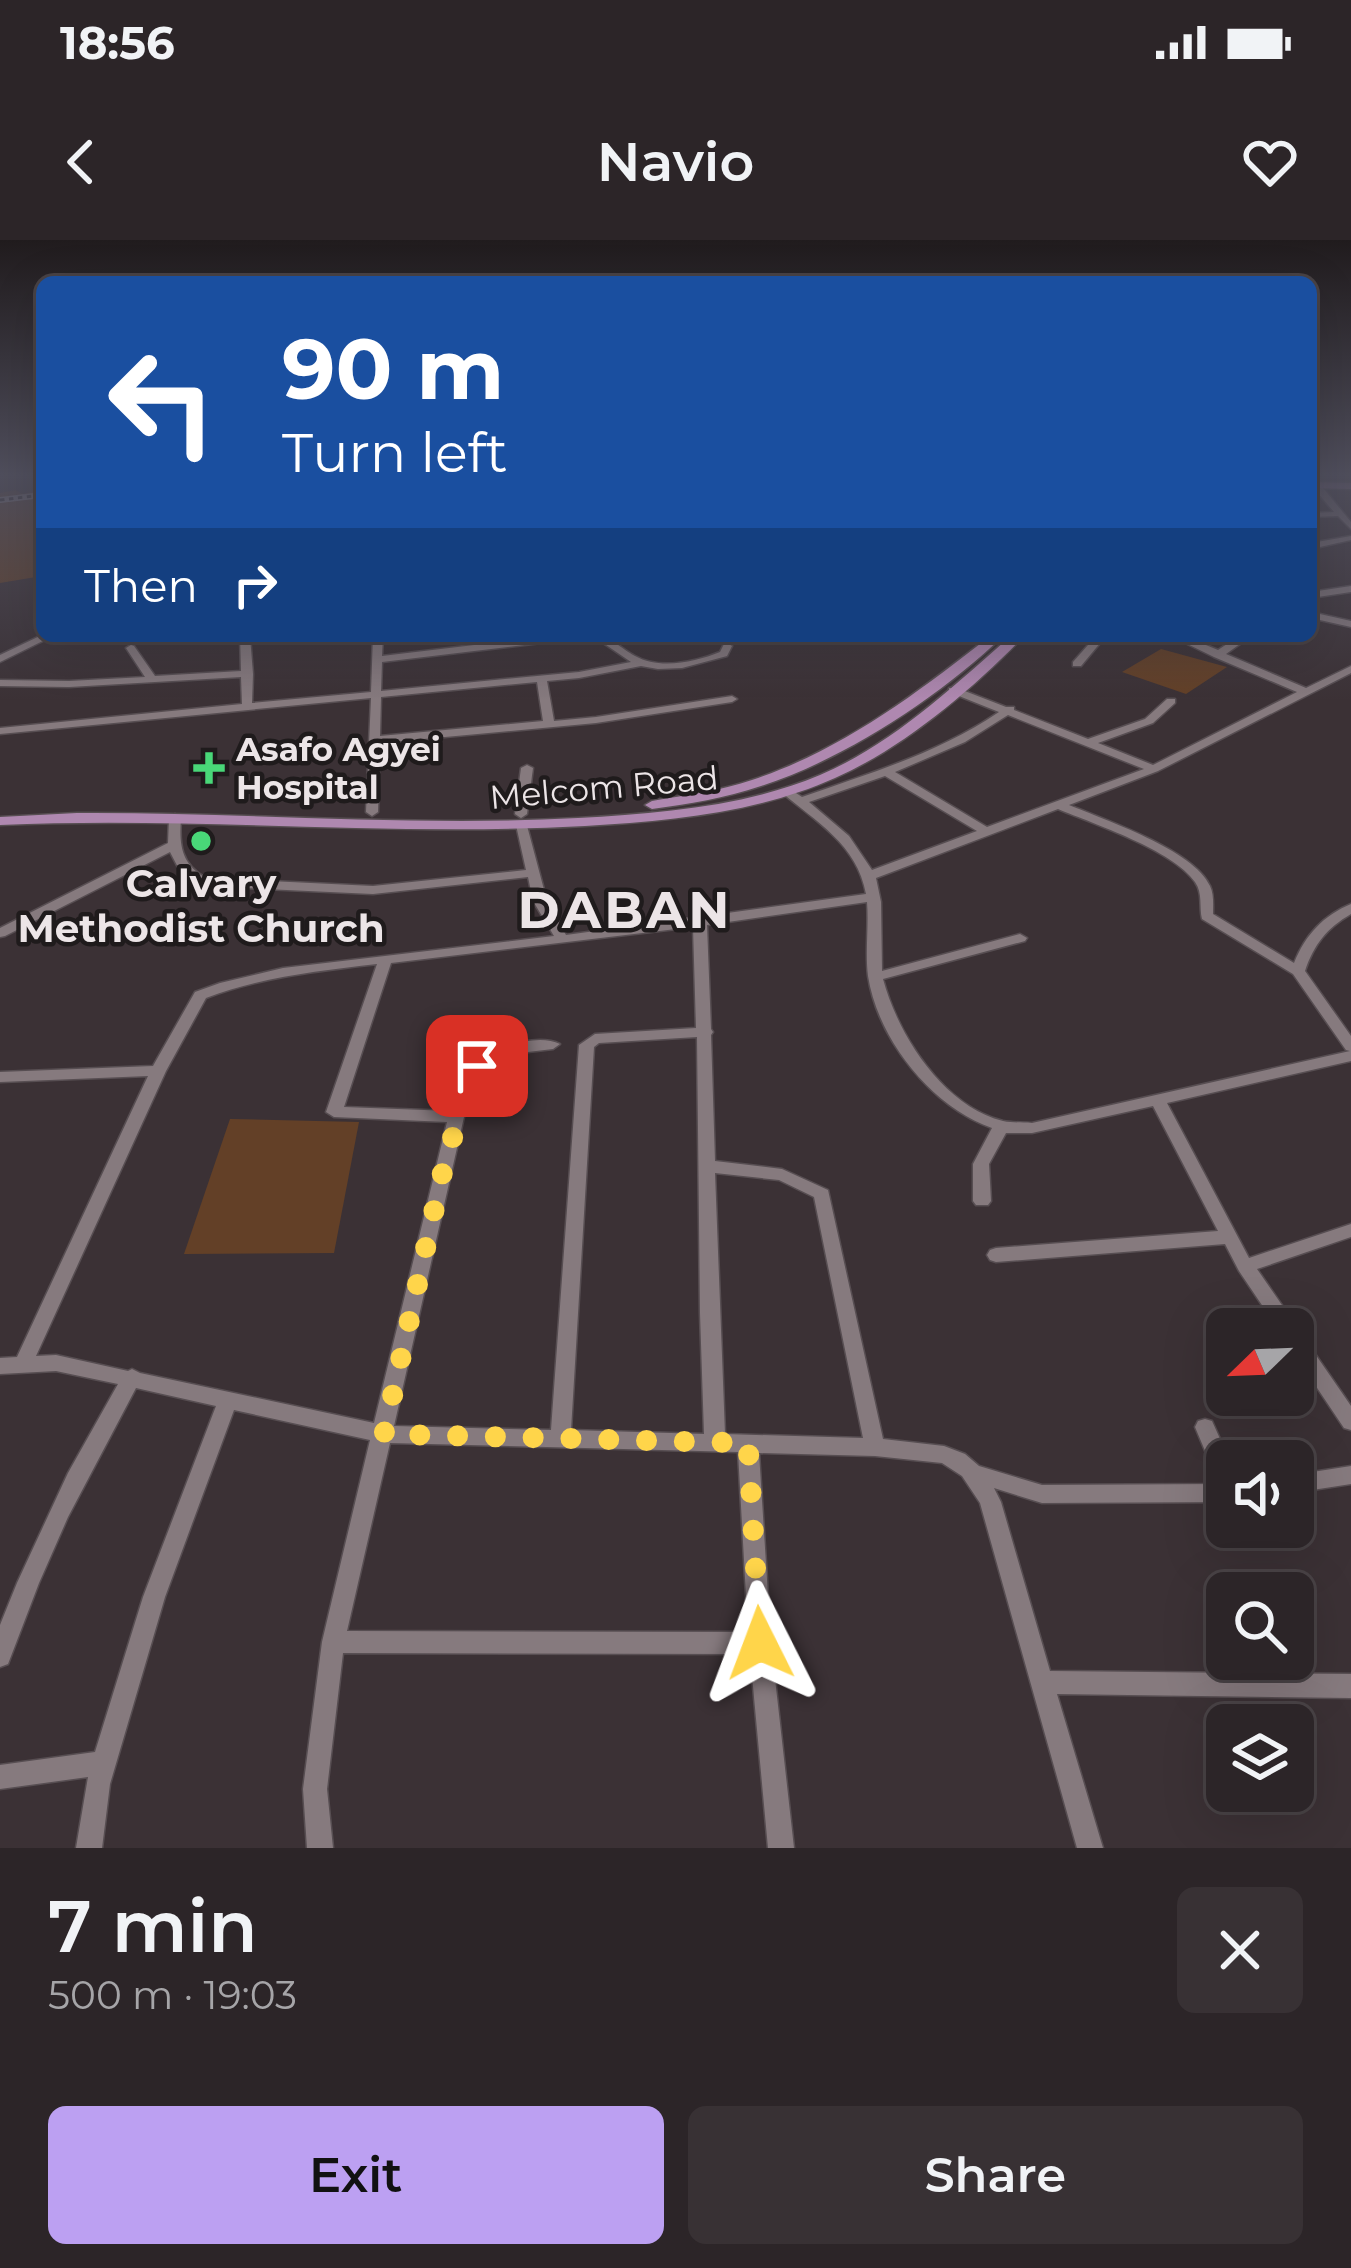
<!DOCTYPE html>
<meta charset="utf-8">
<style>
body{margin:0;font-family:Montserrat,sans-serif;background:#383134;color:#f1f3f6;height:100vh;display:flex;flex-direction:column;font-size:45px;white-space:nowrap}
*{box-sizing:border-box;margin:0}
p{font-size:39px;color:#a6a5a8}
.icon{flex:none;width:66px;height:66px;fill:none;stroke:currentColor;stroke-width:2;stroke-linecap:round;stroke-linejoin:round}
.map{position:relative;height:1608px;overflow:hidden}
.drawer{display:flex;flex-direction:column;background:#2c2528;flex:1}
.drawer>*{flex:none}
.guide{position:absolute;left:36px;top:36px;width:1281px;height:366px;border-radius:18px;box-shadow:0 12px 48px #0002,0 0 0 3px #484245;background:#1a4fa0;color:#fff;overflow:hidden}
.needle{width:78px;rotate:247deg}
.tools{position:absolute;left:1206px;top:1068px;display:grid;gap:24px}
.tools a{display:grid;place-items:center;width:108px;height:108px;border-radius:18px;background:#2c2528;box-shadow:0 12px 48px #0002,0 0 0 3px #484245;font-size:60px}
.pin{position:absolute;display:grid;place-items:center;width:102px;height:102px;color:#fff;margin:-51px;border-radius:24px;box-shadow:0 6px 18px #0006}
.me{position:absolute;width:132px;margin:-66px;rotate:357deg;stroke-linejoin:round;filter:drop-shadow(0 0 9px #0008)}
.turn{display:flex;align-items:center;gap:42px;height:252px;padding:0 48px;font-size:54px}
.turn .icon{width:156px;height:156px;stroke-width:2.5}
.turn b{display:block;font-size:84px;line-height:102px}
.then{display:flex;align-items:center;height:114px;padding:0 48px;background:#0003;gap:24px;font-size:45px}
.round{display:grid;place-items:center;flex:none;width:126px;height:126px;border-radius:18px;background:#383134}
.head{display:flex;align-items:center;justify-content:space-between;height:204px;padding:0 48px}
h1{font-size:72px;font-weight:600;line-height:90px}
.cta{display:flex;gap:24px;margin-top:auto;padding:24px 48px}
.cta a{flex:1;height:138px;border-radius:18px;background:#bca0f2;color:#111;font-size:48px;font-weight:600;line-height:138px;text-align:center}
.cta a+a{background:#383134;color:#f1f3f6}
.status{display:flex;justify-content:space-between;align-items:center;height:84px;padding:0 60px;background:#2c2528;direction:ltr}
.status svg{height:33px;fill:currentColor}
header{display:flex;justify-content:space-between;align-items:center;height:156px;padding:0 48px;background:#2c2528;font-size:54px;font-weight:600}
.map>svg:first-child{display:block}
</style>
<div class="status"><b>18:56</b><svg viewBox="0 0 49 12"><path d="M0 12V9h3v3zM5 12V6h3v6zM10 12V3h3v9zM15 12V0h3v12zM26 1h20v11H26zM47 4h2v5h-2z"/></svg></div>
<header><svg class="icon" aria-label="back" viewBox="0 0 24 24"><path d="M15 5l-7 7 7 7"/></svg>Navio<svg class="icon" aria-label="heart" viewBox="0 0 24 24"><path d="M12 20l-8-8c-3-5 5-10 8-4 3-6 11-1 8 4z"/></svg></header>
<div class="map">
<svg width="1351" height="1608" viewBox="0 0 1351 1608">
<rect width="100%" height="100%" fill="#3b3135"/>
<!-- green -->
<g fill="#634027">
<path d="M 16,250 L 22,254 L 42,250 L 42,336 L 0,343 L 0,253 Z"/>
<path d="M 1161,409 L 1227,427 L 1186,454 L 1122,432 Z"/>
<path d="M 230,879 L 359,882 L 334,1013 L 184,1014 Z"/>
</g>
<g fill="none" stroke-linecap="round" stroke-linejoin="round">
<!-- minor casing -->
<g stroke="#574e52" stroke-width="3">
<g id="minor">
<path d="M 1317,248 L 1323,248 L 1351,282 L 1351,289 L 1338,276 L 1311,277 L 1311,273 L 1334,272 L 1317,252 Z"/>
<path d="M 1351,296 L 1351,300 L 1311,309 L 1311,303 Z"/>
<path d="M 1351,346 L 1351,352 L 1311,358 L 1311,352 Z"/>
<path d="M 1311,372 L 1351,381 L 1351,387 L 1311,378 Z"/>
<path d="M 42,395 L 53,396 L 0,422 L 0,415 Z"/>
<path d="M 240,396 L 250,396 L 253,434 L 252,463 L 371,452 L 373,396 L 383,396 L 382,416 L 550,396 L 579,396 L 574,399 L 382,422 L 381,451 L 579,432 L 631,422 L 593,396 C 611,396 620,408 635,416 C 660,430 695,422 720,412 L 724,404 L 727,403 L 732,406 L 727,416 L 682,428 L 658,429 L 641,426 L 579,438 L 547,441 L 554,481 L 596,477 L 732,456 L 737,459 L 732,462 L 596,483 L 380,503 L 378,572 L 372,576 L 366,572 L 371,458 L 0,494 L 0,488 L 242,464 L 241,437 L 69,447 L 0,446 L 0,440 L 69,441 L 145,437 L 126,408 L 131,405 L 134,406 L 155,436 L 241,431 ZM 537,442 L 543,481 L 380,496 L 381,457 Z"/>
<path d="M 1096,396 L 1106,396 L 1081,426 L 1073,426 L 1073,422 Z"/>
<path d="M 1171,396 L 1184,396 L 1218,410 L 1239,396 L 1251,396 L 1226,414 L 1306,448 L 1351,426 L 1351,433 L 1158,531 L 1069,565 C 1105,580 1194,610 1210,646 C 1214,654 1213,665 1213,674 L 1294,723 C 1305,695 1324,675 1351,664 L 1351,674 C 1327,688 1314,704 1305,731 L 1351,796 L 1351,821 L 1167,863 L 1249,1018 L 1351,984 L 1351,997 L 1257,1029 L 1295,1084 L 1296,1091 L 1300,1092 L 1351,1166 L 1351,1190 L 1344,1188 L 1293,1112 L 1293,1089 L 1278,1089 L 1239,1031 L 1225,1004 L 996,1022 L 990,1020 L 987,1015 L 990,1010 L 996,1008 L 1218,991 L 1153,866 L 1032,893 L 1006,893 L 989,924 L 991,961 L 988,965 L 976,965 L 973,961 L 973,924 L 992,888 C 932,867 878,800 868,736 C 865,712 869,686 867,662 L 707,685 L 711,789 L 713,792 L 711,795 L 715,921 L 782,929 L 828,950 L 883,1199 L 944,1206 L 965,1214 L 979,1226 L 1042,1245 L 1219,1244 L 1195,1187 L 1198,1181 L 1205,1179 L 1212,1181 L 1230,1221 L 1227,1221 L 1227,1262 L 1042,1263 L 994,1248 L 1001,1262 L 1050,1431 L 1351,1434 L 1351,1458 L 1057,1454 L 1103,1608 L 1077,1608 L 980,1263 L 962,1236 L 942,1223 L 875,1216 L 759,1213 L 771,1403 L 794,1608 L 768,1608 L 750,1414 L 343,1413 L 327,1549 L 333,1608 L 307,1608 L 303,1549 L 322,1402 L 370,1200 L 234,1170 L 165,1357 L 110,1544 L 102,1608 L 76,1608 L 88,1537 L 0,1549 L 0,1525 L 95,1512 L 143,1357 L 216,1166 L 136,1148 L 68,1277 L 39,1343 L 8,1424 L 0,1427 L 0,1385 L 17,1343 L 68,1233 L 118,1144 L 56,1131 L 0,1134 L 0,1118 L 17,1117 L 148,836 L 0,842 L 0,832 L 153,826 L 195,752 L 220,743 L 283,728 L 554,696 L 533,661 L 528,637 L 373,654 L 203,646 L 181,633 L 170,612 L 5,696 L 0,697 L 0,688 L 168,603 L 169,578 L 175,574 L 181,578 C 179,605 181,624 206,638 L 373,646 L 526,630 L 516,585 L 518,582 L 526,582 L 547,661 L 566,695 L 866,654 C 857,604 816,582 780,551 L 782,549 L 790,549 L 802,557 C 870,533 939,513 999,472 L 949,452 L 949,448 L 957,448 L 1006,467 L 1014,467 L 1014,470 L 1088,499 L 1145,479 L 1167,459 L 1175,459 L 1175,463 L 1153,483 L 1098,503 L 1153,525 L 1297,452 L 1214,417 ZM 1008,475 L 1144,529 L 987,587 L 895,532 L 965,502 ZM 885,536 L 977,591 L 872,630 L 849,596 L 809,562 ZM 1058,569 C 1094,584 1173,610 1195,642 C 1203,653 1199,667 1202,679 L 1293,734 L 1346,810 L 1350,811 L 1032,883 C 1022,882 1012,883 1003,881 C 943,866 898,795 883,739 L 1025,701 L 1027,698 L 1020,694 L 882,731 L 881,662 L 876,638 ZM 693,687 L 696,788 L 595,794 L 579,805 L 551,1190 L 394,1186 L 464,877 L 488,821 L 511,814 L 553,809 L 560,804 C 538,793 501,807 477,815 L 451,871 L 344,867 L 391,723 ZM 377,724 L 326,872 L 334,877 L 447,882 L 374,1183 L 140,1133 L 132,1129 L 128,1131 L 56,1115 L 36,1116 L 166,831 L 206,758 C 261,737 318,731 377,724 ZM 697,797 L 700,1073 L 704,1194 L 571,1190 L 594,807 L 599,803 ZM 715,933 L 779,940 L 814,957 L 863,1198 L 725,1194 ZM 390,1203 L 738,1212 L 748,1392 L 347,1391 Z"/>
<path d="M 527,525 L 533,528 L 527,574 L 521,578 L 515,574 L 521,528 Z"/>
<path d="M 1351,1226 L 1351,1244 L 1293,1253 L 1293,1235 Z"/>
</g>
</g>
<!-- major casing -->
<g stroke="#574e52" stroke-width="3">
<g id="major">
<path d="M 1311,242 L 1351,243 L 1351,249 L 1311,248 Z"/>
<path d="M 990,396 L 1003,396 C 941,456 843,520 761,546 C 725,558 689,564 652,569 L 645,565 L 652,561 C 686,555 720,551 752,540 C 842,510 916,454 990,396 Z"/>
<path d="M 1011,396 L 1024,396 C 972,450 903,508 835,538 C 757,573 669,581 585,586 C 390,597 195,576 0,585 L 0,577 L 77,573 C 244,572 411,587 578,578 C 660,573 744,567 820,535 C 893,504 952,447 1011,396 Z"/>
</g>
</g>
<!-- minor -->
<use href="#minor" fill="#867a7e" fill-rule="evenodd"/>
<!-- major -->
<use href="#major" fill="#af88b0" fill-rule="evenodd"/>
<!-- rail casing -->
<g stroke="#aca4a7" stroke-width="6">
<path id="rail" d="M 0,260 L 42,255"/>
</g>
<!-- rail -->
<use href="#rail" stroke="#1f1b1c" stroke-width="3" stroke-dasharray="4.5" stroke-linecap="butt"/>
</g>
<!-- sky -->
<linearGradient id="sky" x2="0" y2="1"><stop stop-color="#201b1d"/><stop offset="0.51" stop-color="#4f4e5c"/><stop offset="1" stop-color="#4f4e5c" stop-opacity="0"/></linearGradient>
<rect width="1351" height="461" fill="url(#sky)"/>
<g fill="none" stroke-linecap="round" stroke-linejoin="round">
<!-- route -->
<path stroke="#ffd54a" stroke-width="21" stroke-dasharray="0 37.8" d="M 477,826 L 446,917 L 384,1194 L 748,1203 L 760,1403"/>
</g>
<!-- markers -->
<g fill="#49d778" stroke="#1f1b1c" stroke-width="4.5">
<path d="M203 510h12v12h12v12h-12v12h-12v-12h-12v-12h12z"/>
<circle cx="201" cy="601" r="12"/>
</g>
<g text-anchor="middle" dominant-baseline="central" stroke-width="9" stroke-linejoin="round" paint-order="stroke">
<!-- far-poi labels -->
<g font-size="33" font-weight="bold" fill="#ece5e7" stroke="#1f1b1c" text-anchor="start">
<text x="236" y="509">Asafo Agyei<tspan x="236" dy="38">Hospital</tspan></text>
</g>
<!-- far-street labels -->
<g font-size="33" fill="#ece5e7" stroke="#1f1b1c">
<text transform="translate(604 547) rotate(-5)">Melcom Road</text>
</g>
<!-- poi labels -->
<g font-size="39" font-weight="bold" fill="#ece5e7" stroke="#1f1b1c">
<text x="201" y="643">Calvary<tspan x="201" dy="45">Methodist Church</tspan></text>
</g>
<!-- district labels -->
<g font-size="51" font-weight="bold" letter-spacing="3" fill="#ece5e7" stroke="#1f1b1c">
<text x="625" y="670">DABAN</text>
</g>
</g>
</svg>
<div class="tools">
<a><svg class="needle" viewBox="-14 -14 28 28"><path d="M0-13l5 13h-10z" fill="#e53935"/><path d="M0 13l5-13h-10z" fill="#a6a5a8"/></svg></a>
<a><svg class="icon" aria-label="sound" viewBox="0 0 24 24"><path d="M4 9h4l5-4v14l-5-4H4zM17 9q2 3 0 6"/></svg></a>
<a><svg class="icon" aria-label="search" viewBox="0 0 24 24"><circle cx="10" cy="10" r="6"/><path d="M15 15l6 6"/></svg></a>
<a><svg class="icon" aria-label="layers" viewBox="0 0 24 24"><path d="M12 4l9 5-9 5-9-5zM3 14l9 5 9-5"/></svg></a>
</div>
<div class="pin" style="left:477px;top:826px;background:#d93025"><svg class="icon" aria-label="arrive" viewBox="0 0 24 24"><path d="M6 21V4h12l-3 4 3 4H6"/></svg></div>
<svg class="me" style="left:760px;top:1403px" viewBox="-20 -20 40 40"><path d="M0-17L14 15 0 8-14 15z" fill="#ffd54a" stroke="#fff" stroke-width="4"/></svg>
<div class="guide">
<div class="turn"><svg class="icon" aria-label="left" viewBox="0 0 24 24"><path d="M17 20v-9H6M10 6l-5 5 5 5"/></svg><div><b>90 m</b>Turn left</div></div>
<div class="then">Then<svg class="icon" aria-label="right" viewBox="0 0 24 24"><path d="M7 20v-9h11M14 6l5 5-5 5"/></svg></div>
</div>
</div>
<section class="drawer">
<div class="head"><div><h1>7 min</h1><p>500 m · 19:03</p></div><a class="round"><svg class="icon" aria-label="close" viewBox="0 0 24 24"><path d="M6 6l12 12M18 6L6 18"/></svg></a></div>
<div class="cta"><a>Exit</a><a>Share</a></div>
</section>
